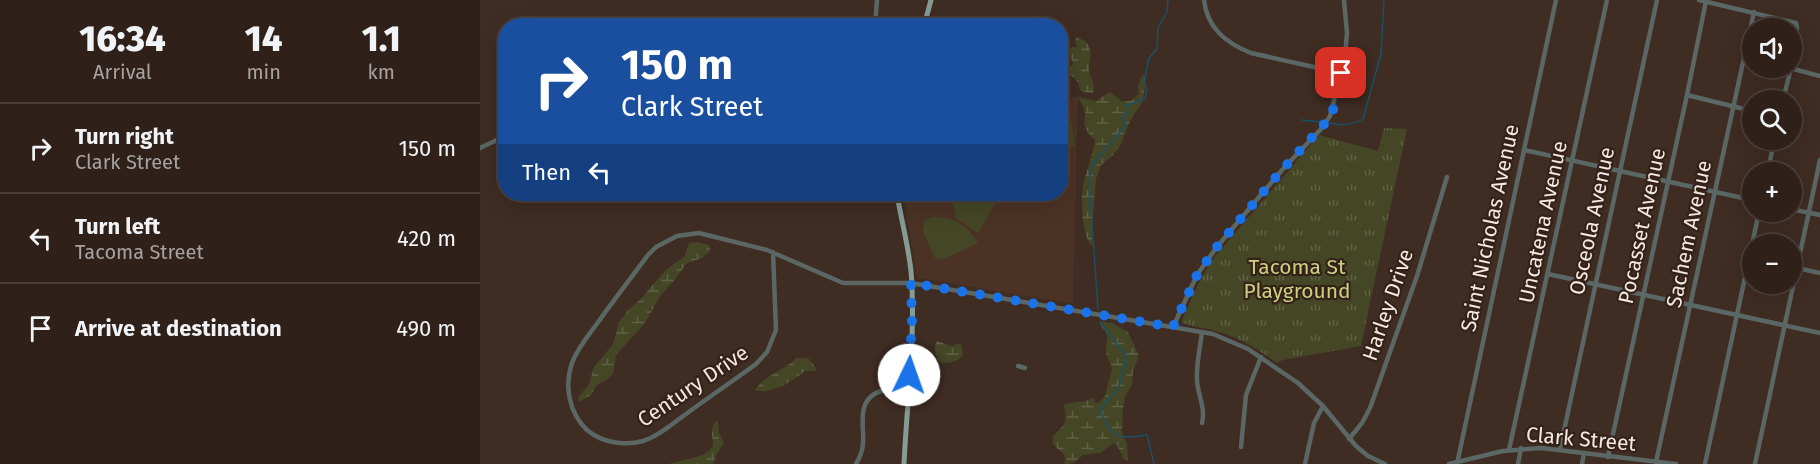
<!DOCTYPE html>
<meta charset="utf-8">
<style>
body{margin:0;font-family:"Fira Sans",sans-serif;background:#372923;color:#f1f3f6;height:100vh;display:flex;flex-direction:column;font-size:22px;white-space:nowrap}
*{box-sizing:border-box;margin:0}
p{font-size:20px;color:#a7a3a2}
.icon{flex:none;width:33px;height:33px;fill:none;stroke:currentColor;stroke-width:2;stroke-linecap:round;stroke-linejoin:round}
.map{position:relative;flex:1;overflow:hidden}
.drawer{display:flex;flex-direction:column;background:#2f211a;width:480px}
.drawer>*{flex:none}
.hud{position:absolute;left:18px;top:18px;width:570px;height:183px;border-radius:24px;box-shadow:0 6px 24px #0002,0 0 0 2px #4a3e39;background:#1a4fa0;color:#fff;overflow:hidden}
.buttons{position:absolute;left:1262px;top:18px;display:grid;gap:12px}
.buttons a{display:grid;place-items:center;width:60px;height:60px;border-radius:50%;background:#2f211a;box-shadow:0 6px 24px #0002,0 0 0 2px #4a3e39;font-size:30px}
.pin{position:absolute;display:grid;place-items:center;width:51px;height:51px;color:#fff;margin:-26px;border-radius:12px;box-shadow:0 3px 9px #0006}
.me{position:absolute;width:66px;margin:-33px;rotate:3deg;stroke-linejoin:round;filter:drop-shadow(0 0 4px #0008)}
.turn{display:flex;align-items:center;gap:21px;height:126px;padding:0 24px;font-size:27px}
.turn .icon{width:78px;height:78px;stroke-width:2.5}
.turn b{display:block;font-size:42px;line-height:51px}
.then{display:flex;align-items:center;height:57px;padding:0 24px;background:#0003;gap:12px;font-size:22px}
.eta{display:flex;justify-content:space-evenly;align-items:center;height:102px;text-align:center}
.eta b{font-size:36px;font-weight:800;line-height:42px}
ul{padding:0;list-style:none}
li{display:flex;align-items:center;gap:18px;height:90px;padding:0 24px;border-top:2px solid #4a3e39}
li div{flex:1}
li b{display:block;font-size:22px}
li em{font-style:normal}
main{display:flex;flex:1;min-height:0}
.map>svg:first-child{display:block}
</style>
<main>
<section class="drawer">
<div class="eta">
<div><b>16:34</b><p>Arrival</p></div>
<div><b>14</b><p>min</p></div>
<div><b>1.1</b><p>km</p></div>
</div>
<ul>
<li><svg class="icon" aria-label="right" viewBox="0 0 24 24"><path d="M7 20v-9h11M14 6l5 5-5 5"/></svg><div><b>Turn right</b><p>Clark Street</p></div><em>150 m</em></li>
<li><svg class="icon" aria-label="left" viewBox="0 0 24 24"><path d="M17 20v-9H6M10 6l-5 5 5 5"/></svg><div><b>Turn left</b><p>Tacoma Street</p></div><em>420 m</em></li>
<li><svg class="icon" aria-label="arrive" viewBox="0 0 24 24"><path d="M6 21V4h12l-3 4 3 4H6"/></svg><div><b>Arrive at destination</b></div><em>490 m</em></li>
</ul>
</section>
<div class="map">
<svg width="1340" height="464" viewBox="0 0 1340 464">
<defs>
<pattern id="grass-tufts" width="24" height="20" patternUnits="userSpaceOnUse" patternTransform="scale(1.5)"><rect width="24" height="20" fill="#444626"/><path d="M3 7l-1-3M5 7V3M7 7l1-3M15 17l-1-3M17 17v-4M19 17l1-3" fill="none" stroke="#606145"/></pattern>
<pattern id="wetland-marsh" width="20" height="14" patternUnits="userSpaceOnUse" patternTransform="scale(1.5)"><rect width="20" height="14" fill="#444626"/><path d="M1 5h8M5 5V1M11 12h8M15 12V8" fill="none" stroke="#606145"/></pattern>
</defs>
<rect width="100%" height="100%" fill="#3f2c23"/>
<!-- built -->
<path fill="#4b3225" d="M 598,97 L 593,304 L 439,278 L 436,273 L 423,194 L 580,194 L 581,98 Z"/>
<!-- grass -->
<path fill="url(#grass-tufts)" d="M 904,128 L 927,129 L 881,346 L 803,360 L 797,363 C 779,350 761,338 739,332 C 727,328 714,327 702,323 L 702,320 L 719,282 L 732,260 L 839,135 L 898,151 Z"/>
<!-- wetland -->
<g fill="url(#wetland-marsh)">
<path d="M 597,37 C 602,39 607,42 609,46 C 612,54 609,63 609,70 C 610,79 616,84 613,93 L 605,92 L 600,90 L 598,82 L 592,76 L 581,76 L 581,65 L 585,62 L 591,66 L 593,64 L 588,50 L 592,47 L 597,47 L 595,40 Z"/>
<path d="M 662,75 L 666,76 L 666,79 L 663,101 L 650,121 L 640,146 L 632,156 L 621,165 L 616,179 L 613,217 L 612,246 C 606,239 604,229 603,220 C 602,209 601,198 603,186 C 606,170 613,156 615,140 C 596,122 610,121 603,106 C 602,103 600,101 598,97 L 616,101 L 630,92 L 641,101 L 651,101 L 659,94 L 658,86 Z"/>
<path d="M 216,242 L 229,245 L 230,251 L 222,258 L 207,263 L 193,282 L 180,296 L 165,323 L 136,355 L 133,373 L 128,379 L 117,385 L 110,396 L 98,402 L 99,396 L 109,384 L 114,367 L 133,344 L 139,322 L 148,310 L 163,297 L 168,290 L 187,269 L 205,256 L 209,243 Z"/>
<path d="M 619,321 L 632,323 L 648,332 L 658,354 L 658,358 L 653,371 L 652,384 L 645,397 L 643,408 L 642,432 L 647,444 L 648,458 L 647,461 L 643,458 L 637,445 L 634,443 L 620,453 L 603,455 L 593,463 L 584,464 C 589,454 578,451 573,444 L 573,436 C 585,424 588,424 584,406 L 585,404 L 605,401 L 613,398 L 616,403 L 618,403 L 625,396 L 632,368 L 626,353 L 627,334 L 620,325 Z"/>
<path d="M 457,341 L 471,346 L 481,343 L 483,355 C 478,362 468,364 460,362 C 455,357 453,347 457,341 Z"/>
<path d="M 316,358 L 328,358 L 337,369 L 335,371 L 325,371 C 313,381 291,395 275,390 C 287,373 303,372 316,358 Z"/>
<path d="M 237,420 L 238,423 L 239,433 L 244,443 L 236,456 L 233,464 L 189,464 C 200,460 234,457 233,443 C 232,433 230,428 237,420 Z"/>
</g>
<!-- garden -->
<g fill="#444626">
<path d="M 581,110 L 589,110 L 595,146 L 581,147 Z"/>
<path d="M 474,194 L 518,194 L 519,197 L 498,233 L 476,218 L 473,203 Z"/>
<path d="M 453,217 C 474,217 487,225 498,243 L 462,260 L 455,258 L 443,232 L 444,221 Z"/>
</g>
<g fill="none" stroke-linecap="round" stroke-linejoin="round">
<!-- stream -->
<g stroke="#185168" stroke-width="1.5">
<path d="M 822,120 L 841,122"/>
<path d="M 850,123 C 861,126 874,125 883,119 L 901,54 L 904,0"/>
<path d="M 618,309 L 609,181 L 612,165 L 646,125 L 642,117 L 648,112 L 647,105 L 665,99 L 667,89 L 664,82 L 669,58 L 677,49 L 678,28 L 687,12 L 688,0"/>
<path d="M 620,322 L 646,356 L 639,387 L 620,410 C 632,439 637,439 667,435 L 674,464"/>
</g>
<!-- minor -->
<g stroke="#5b6764" stroke-width="4.5">
<path d="M 724,0 C 727,28 746,43 771,53 L 861,73"/>
<path d="M 1219,0 L 1316,23 L 1317,28 L 1311,64"/>
<path d="M 395,26 L 397,0"/>
<path d="M 1310,68 L 1340,76"/>
<path d="M 1207,95 L 1272,111"/>
<path d="M 1303,100 L 1311,68"/>
<path d="M 0,148 L 17,140 L 26,132"/>
<path d="M 1044,150 L 1272,200"/>
<path d="M 1288,172 L 1294,140"/>
<path d="M 1311,209 L 1340,215"/>
<path d="M 293,252 L 296,330 L 287,352 L 276,364 C 253,381 229,397 206,414 C 193,423 179,436 163,441 C 145,446 122,443 107,430 C 89,413 84,386 92,363 C 97,349 108,336 116,325 C 133,301 151,278 168,255 L 176,247 L 197,236 L 219,233 L 287,250 L 363,283 L 431,283 L 733,334 L 768,349 L 818,383 L 843,406 L 876,446 L 888,456 L 905,464"/>
<path d="M 1317,268 L 1340,273"/>
<path d="M 1068,274 L 1340,333"/>
<path d="M 693,327 L 717,275 L 736,248 L 802,170 L 841,129 L 850,116 L 865,56 L 867,33 L 864,0"/>
<path d="M 538,366 L 545,368"/>
<path d="M 722,423 C 726,410 718,395 717,381 C 716,365 720,348 722,332"/>
<path d="M 869,439 L 882,423 L 890,408 L 937,276 L 967,177"/>
<path d="M 761,447 L 766,395 L 781,357"/>
<path d="M 1080,449 L 1177,0"/>
<path d="M 1029,450 L 1127,0"/>
<path d="M 1128,457 L 1207,95 L 1226,1"/>
<path d="M 1176,462 L 1274,12"/>
<path d="M 376,464 C 388,444 381,433 383,413 C 386,389 410,387 428,391"/>
<path d="M 825,464 L 834,423 L 843,406"/>
<path d="M 969,464 L 1023,451 L 1061,448 L 1196,464"/>
<path d="M 977,464 L 1076,0"/>
<path d="M 1038,464 L 1041,448"/>
<path d="M 1102,464 L 1104,453"/>
<path d="M 1225,464 L 1279,212"/>
<path d="M 1275,464 L 1340,160"/>
</g>
<!-- major -->
<g stroke="#849b96" stroke-width="5">
<path d="M 444,26 L 451,0"/>
<path d="M 417,194 C 421,219 428,244 431,271 C 436,335 427,400 424,464"/>
</g>
</g>
<g fill="none" stroke-linecap="round" stroke-linejoin="round">
<!-- route -->
<path stroke="#1a73e8" stroke-width="10" stroke-dasharray="0 18" d="M 429,375 L 432,321 L 431,283 L 693,327 L 717,275 L 736,248 L 802,170 L 848,120 L 853,110 L 861,73"/>
</g>
<g text-anchor="middle" dominant-baseline="central" stroke-width="4.5" stroke-linejoin="round" paint-order="stroke">
<!-- street labels -->
<g font-size="21" fill="#f4e8e2" stroke="#342219">
<text transform="translate(1112 221) rotate(-78)">Osceola Avenue</text>
<text transform="translate(1063 222) rotate(-78)">Uncatena Avenue</text>
<text transform="translate(1162 226) rotate(-78)">Pocasset Avenue</text>
<text transform="translate(1010 228) rotate(-78)">Saint Nicholas Avenue</text>
<text transform="translate(1209 234) rotate(-78)">Sachem Avenue</text>
<text transform="translate(908 305) rotate(-71)">Harley Drive</text>
<text transform="translate(213 386) rotate(-34)">Century Drive</text>
<text transform="translate(1101 439) rotate(5)">Clark Street</text>
</g>
<!-- park labels -->
<g font-size="21" fill="#cbcf82" stroke="#342219">
<text x="817" y="267">Tacoma St<tspan x="817" dy="24">Playground</tspan></text>
</g>
</g>
</svg>
<div class="buttons">
<a><svg class="icon" aria-label="sound" viewBox="0 0 24 24"><path d="M4 9h4l5-4v14l-5-4H4zM17 9q2 3 0 6"/></svg></a>
<a><svg class="icon" aria-label="search" viewBox="0 0 24 24"><circle cx="10" cy="10" r="6"/><path d="M15 15l6 6"/></svg></a>
<a>+</a>
<a>−</a>
</div>
<div class="pin" style="left:861px;top:73px;background:#d93025"><svg class="icon" aria-label="arrive" viewBox="0 0 24 24"><path d="M6 21V4h12l-3 4 3 4H6"/></svg></div>
<svg class="me" style="left:429px;top:375px" viewBox="-20 -20 40 40"><circle r="19" fill="#fff"/><path d="M0-13L10 11 0 6-10 11z" fill="#1a73e8"/></svg>
<div class="hud">
<div class="turn"><svg class="icon" aria-label="right" viewBox="0 0 24 24"><path d="M7 20v-9h11M14 6l5 5-5 5"/></svg><div><b>150 m</b>Clark Street</div></div>
<div class="then">Then<svg class="icon" aria-label="left" viewBox="0 0 24 24"><path d="M17 20v-9H6M10 6l-5 5 5 5"/></svg></div>
</div>
</div>
</main>
